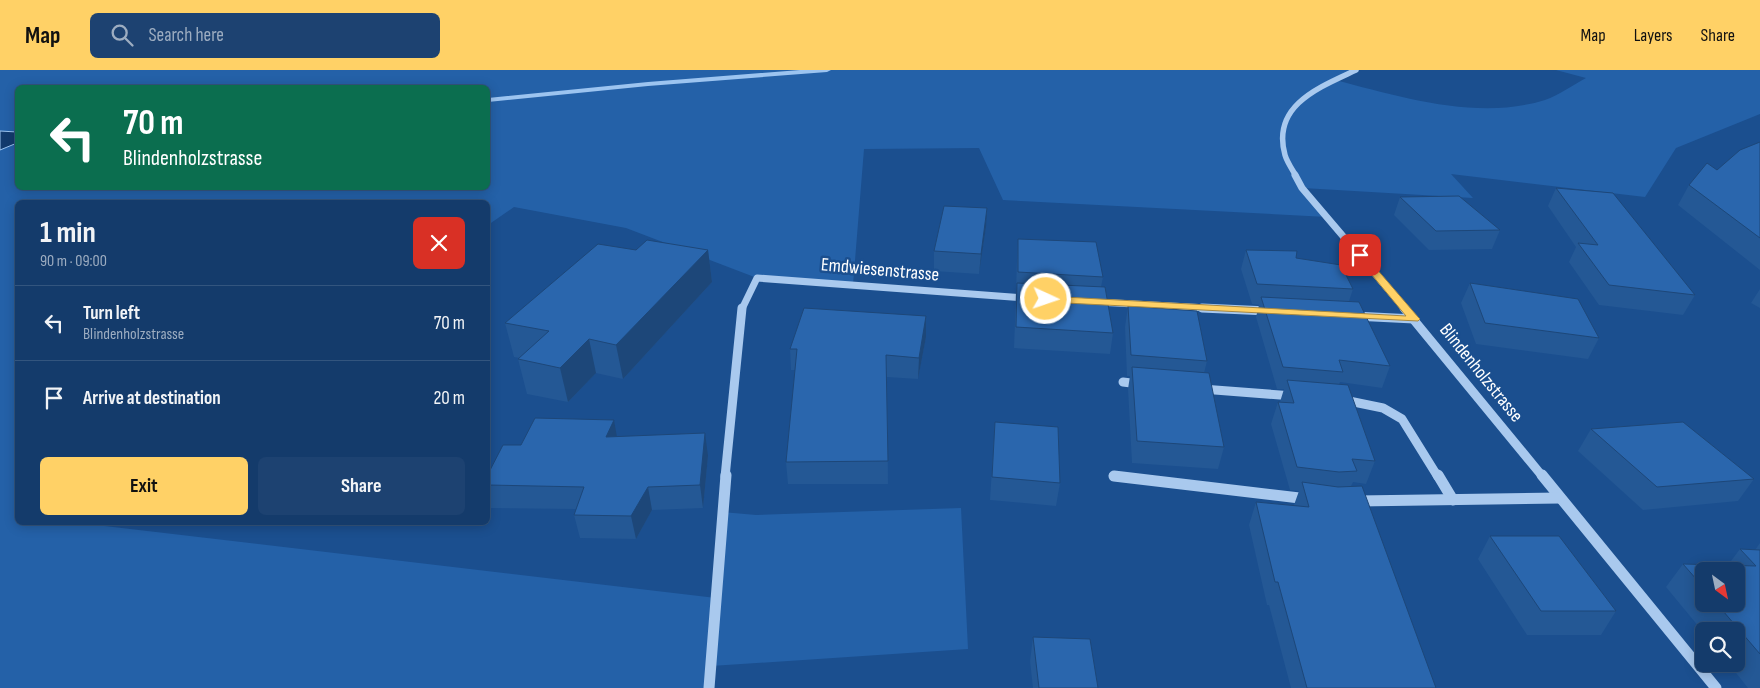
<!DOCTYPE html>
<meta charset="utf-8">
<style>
body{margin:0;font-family:"Sofia Sans Condensed",sans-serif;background:#1d4271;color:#f1f3f6;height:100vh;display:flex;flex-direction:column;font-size:19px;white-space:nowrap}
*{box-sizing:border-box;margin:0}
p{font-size:16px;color:#9dadc1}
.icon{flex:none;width:28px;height:28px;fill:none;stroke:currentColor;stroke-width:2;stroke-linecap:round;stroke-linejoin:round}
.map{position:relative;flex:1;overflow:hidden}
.side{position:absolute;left:15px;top:130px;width:475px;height:325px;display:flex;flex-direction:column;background:#143b6b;border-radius:8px;box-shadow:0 2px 12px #0003,0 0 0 1px #33557e}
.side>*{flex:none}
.hud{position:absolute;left:15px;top:15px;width:475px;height:105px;border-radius:8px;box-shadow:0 2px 12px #0003,0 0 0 1px #33557e;background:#0b6e4f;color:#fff;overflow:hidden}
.needle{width:32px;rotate:147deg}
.fabs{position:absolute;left:1695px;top:492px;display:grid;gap:10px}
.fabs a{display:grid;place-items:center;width:50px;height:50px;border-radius:8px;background:#143b6b;box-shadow:0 2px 12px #0003,0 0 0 1px #33557e;font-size:25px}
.pin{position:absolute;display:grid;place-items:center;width:42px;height:42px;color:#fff;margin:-21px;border-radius:10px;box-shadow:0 2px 8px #0006}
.me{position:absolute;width:55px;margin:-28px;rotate:93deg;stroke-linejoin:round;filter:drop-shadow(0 0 4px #0008)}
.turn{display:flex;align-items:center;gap:18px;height:105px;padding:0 25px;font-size:22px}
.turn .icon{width:65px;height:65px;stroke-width:2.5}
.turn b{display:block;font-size:35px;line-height:42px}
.round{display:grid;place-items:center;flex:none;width:52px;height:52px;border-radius:8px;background:#1d4271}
.summary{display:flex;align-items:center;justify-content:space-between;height:85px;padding:0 25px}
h1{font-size:30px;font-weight:700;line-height:38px}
.button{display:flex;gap:10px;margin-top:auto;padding:10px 25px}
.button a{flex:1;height:58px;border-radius:8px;background:#ffd166;color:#111;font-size:20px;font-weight:700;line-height:58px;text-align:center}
.button a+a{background:#1d4271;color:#f1f3f6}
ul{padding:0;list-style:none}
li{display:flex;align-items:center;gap:15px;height:75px;padding:0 25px;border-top:1px solid #33557e}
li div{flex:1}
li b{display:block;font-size:19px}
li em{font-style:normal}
header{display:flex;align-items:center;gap:30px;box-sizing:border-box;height:70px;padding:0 25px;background:#ffd166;color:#111}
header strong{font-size:24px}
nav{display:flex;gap:28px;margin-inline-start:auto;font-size:18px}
.search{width:350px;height:45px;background:#1d4271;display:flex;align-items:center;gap:12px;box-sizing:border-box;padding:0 18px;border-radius:8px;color:#9dadc1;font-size:19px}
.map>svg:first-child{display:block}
</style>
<header>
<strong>Map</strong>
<div class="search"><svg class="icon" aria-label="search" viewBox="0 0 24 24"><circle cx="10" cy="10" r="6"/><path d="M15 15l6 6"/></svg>Search here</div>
<nav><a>Map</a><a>Layers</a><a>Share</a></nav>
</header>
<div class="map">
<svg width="1760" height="618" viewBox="0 0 1760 618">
<rect width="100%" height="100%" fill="#1b4f8f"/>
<!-- green -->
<path fill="#2461a8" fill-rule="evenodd" d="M 0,0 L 1356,0 L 1335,10 C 1401,27 1478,51 1545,30 C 1559,25 1573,15 1586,8 L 1556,0 L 1760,0 L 1760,44 L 1676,78 L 1645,127 L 1451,104 L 1473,128 L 1303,118 L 1327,147 L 1003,130 L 979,78 L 864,79 L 853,215 L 757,208 L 626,158 L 514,137 L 488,155 L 488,132 L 18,132 L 18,452 L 79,453 L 716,528 L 722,442 L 756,445 L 961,438 L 968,579 L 711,596 L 709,618 L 0,618 ZM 18,18 L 488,18 L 488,118 L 18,118 Z"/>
<!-- water -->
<path fill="#123a6d" stroke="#9cc4f0" d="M 0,61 L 17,62 L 17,73 L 0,80 Z"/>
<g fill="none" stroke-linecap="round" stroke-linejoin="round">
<!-- stream -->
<path fill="#9cc4f0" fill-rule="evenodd" d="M 800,0 L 831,0 L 827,2 L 648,16 L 488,32 L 488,28 L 648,12 Z"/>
<!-- minor-far3 -->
<path stroke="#a9c9ee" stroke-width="5.5" d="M 1296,106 C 1292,99 1287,92 1285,85 C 1271,35 1320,17 1356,0"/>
<!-- minor-far2 -->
<g stroke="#a9c9ee" stroke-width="7">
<path d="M 1295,105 L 1302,118 L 1405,239"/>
<path d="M 1097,232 L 1226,239"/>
<path d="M 742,239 L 757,208 L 1026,228"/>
</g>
<!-- minor-far1 -->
<g stroke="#a9c9ee" stroke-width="9">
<path d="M 1202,238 L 1268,241"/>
<path d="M 1404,238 L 1543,407"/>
<path d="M 1354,246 L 1414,249"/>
<path d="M 1123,312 L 1139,314"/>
<path d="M 1202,319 L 1293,326"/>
<path d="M 1344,330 L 1383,338 L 1402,349 L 1438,407"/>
<path d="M 1114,406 L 1120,407"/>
<path d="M 725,407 L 742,238"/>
</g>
<!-- minor -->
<g stroke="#a9c9ee" stroke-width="11">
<path d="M 1438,405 L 1453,430"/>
<path d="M 1542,405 L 1716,618"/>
<path d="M 1114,406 L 1308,429"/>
<path d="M 1358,431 L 1560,428"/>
<path d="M 709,618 L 726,405"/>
</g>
</g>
<!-- wall -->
<g fill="#245895" fill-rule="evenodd">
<path d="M 1760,72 L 1760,200 L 1678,135 L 1689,115 L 1717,100 Z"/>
<path d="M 1556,118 L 1695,225 L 1683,245 L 1599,235 L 1569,192 L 1576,177 L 1548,136 Z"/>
<path d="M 1400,127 L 1500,160 L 1492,179 L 1429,180 L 1394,145 Z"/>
<path d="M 986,157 L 979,204 L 934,201 L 934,181 Z"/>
<path d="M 1018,169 L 1103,207 L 1101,217 L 1113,263 L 1110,284 L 1014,278 L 1016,222 L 1017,189 Z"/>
<path d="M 636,180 L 708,180 L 712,212 L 623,309 L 596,303 L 568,332 L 527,324 L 518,289 L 520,288 L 514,287 L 505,253 Z"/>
<path d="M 1246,180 L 1296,188 L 1353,219 L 1349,231 L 1390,296 L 1382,318 L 1340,312 L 1339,314 L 1375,391 L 1366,414 L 1353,412 L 1351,416 L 1436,618 L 1291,618 L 1269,535 L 1267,535 L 1249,455 L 1256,432 L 1294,435 L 1299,421 L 1290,420 L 1271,354 L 1278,332 L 1280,332 L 1284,319 L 1277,319 L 1256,247 L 1259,235 L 1252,234 L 1241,199 Z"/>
<path d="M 1470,213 L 1599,268 L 1588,289 L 1476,274 L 1461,233 Z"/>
<path d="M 1760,219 L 1760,238 L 1751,233 Z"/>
<path d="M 1128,236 L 1207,291 L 1204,303 L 1224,377 L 1218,399 L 1132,393 L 1128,319 L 1130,306 L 1127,306 L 1125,257 Z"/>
<path d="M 926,267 L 918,309 L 887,307 L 888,414 L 788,414 L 786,392 L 795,300 L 791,300 L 790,279 Z"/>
<path d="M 995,352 L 1060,413 L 1056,436 L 990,430 Z"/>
<path d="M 1591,359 L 1754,409 L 1738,431 L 1643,440 L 1578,381 Z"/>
<path d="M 617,367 L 708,386 L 703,438 L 652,440 L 636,469 L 580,468 L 574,445 L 576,439 L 489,438 L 488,434 L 488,404 L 521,375 Z"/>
<path d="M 1490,466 L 1616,541 L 1601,565 L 1527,565 L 1478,489 Z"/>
<path d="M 1760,473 L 1760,618 L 1748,618 L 1729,594 L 1736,594 L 1736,561 L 1704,561 L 1704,563 L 1666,517 L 1683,494 L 1728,495 L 1740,479 L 1755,480 ZM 1704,501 L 1736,534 L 1704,534 Z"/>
<path d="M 1033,567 L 1098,618 L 1033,618 L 1030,591 Z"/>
</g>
<!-- shaded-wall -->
<g fill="#1d4779">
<path d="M 987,138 L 986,157 L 979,204 L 981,184 Z"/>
<path d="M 708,180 L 712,212 L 623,309 L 616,275 Z"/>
<path d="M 926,246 L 926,267 L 918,309 L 919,288 Z"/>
<path d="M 589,269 L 596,303 L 568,332 L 560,298 Z"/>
<path d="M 614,350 L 618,373 L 606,367 Z"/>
<path d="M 705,363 L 708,386 L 703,438 L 700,415 Z"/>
<path d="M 648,417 L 652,440 L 636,469 L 631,446 Z"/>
</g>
<!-- building -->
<g fill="#2a66ad" stroke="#1d4779">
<path d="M 1760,72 L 1760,168 L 1689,115 L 1707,93 L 1717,100 L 1740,80 Z"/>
<path d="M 1556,118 L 1613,123 L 1695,225 L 1609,215 L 1578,173 L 1598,175 Z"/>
<path d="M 1459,126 L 1500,160 L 1436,161 L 1400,127 Z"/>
<path d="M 944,136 L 987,138 L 981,184 L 934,181 Z"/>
<path d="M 1018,169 L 1096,172 L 1103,207 L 1018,202 Z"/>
<path d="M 647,170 L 708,180 L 616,275 L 589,269 L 560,298 L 518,289 L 549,261 L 505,253 L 598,174 L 636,180 Z"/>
<path d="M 1246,180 L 1297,181 L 1296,188 L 1341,195 L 1353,219 L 1257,214 Z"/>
<path d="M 1017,213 L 1105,217 L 1113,263 L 1016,257 Z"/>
<path d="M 1470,213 L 1578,229 L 1599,268 L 1485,253 Z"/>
<path d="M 1261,227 L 1359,232 L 1390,296 L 1339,290 L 1343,302 L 1283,297 Z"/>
<path d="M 1128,236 L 1197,241 L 1207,291 L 1131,285 Z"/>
<path d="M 804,238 L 926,246 L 919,288 L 886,285 L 888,391 L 786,392 L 797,279 L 790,279 Z"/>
<path d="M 1132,297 L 1209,303 L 1224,377 L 1137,371 Z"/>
<path d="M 1287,310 L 1348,315 L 1375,391 L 1352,389 L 1357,401 L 1339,402 L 1297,397 L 1278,332 L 1294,333 Z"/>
<path d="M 535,348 L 614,350 L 606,367 L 705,363 L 700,415 L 648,417 L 631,446 L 574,445 L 584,417 L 488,415 L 488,404 L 503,375 L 521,375 Z"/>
<path d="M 995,352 L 1058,357 L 1060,413 L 992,407 Z"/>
<path d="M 1683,352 L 1754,409 L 1657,417 L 1591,359 Z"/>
<path d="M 1302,412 L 1338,417 L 1362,416 L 1436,618 L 1307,618 L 1278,512 L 1275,512 L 1256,432 L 1309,437 Z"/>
<path d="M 1490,466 L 1559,466 L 1616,541 L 1541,541 Z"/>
<path d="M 1740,479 L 1760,480 L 1760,584 L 1717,534 L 1736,534 L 1736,501 L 1704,501 L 1704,518 L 1683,494 L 1756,496 Z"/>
<path d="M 1033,567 L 1090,569 L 1098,618 L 1039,618 Z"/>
</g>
<!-- route -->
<path fill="#ffd166" stroke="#a68842" d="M 1360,182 L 1363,183 L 1418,247 L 1420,249 L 1418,251 L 1046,232 L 1041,229 L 1046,226 L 1406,246 L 1357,187 L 1357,183 Z"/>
<g text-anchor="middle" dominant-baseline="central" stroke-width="5" stroke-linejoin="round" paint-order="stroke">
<!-- street labels -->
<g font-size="19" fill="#fff" stroke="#1b4f8f">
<text transform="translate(880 200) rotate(5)">Emdwiesenstrasse</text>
<text transform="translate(1481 303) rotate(51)">Blindenholzstrasse</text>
</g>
</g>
</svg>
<div class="fabs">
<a><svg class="needle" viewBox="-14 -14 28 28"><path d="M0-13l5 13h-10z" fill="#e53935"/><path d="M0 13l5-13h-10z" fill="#9dadc1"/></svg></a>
<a><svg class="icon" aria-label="search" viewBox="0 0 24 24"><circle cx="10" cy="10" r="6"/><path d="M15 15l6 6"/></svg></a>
</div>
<div class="pin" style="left:1360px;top:185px;background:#d93025"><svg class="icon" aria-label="arrive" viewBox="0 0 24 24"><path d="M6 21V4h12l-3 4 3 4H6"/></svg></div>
<svg class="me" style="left:1046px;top:229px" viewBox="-20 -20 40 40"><circle r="17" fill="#ffd166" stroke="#fff" stroke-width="3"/><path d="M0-11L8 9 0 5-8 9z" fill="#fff"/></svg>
<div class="hud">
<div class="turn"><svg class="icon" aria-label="left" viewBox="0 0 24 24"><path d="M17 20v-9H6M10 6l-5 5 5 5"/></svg><div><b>70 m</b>Blindenholzstrasse</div></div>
</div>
<section class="side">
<div class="summary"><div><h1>1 min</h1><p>90 m · 09:00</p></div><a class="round" style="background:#d93025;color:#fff"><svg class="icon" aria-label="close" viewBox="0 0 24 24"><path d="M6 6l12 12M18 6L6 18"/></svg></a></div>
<ul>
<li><svg class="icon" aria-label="left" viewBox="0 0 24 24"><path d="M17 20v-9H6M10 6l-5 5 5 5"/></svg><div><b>Turn left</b><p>Blindenholzstrasse</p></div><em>70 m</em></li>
<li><svg class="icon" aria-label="arrive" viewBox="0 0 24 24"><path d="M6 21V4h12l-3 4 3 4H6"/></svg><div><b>Arrive at destination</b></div><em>20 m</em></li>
</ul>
<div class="button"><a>Exit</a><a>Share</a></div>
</section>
</div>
